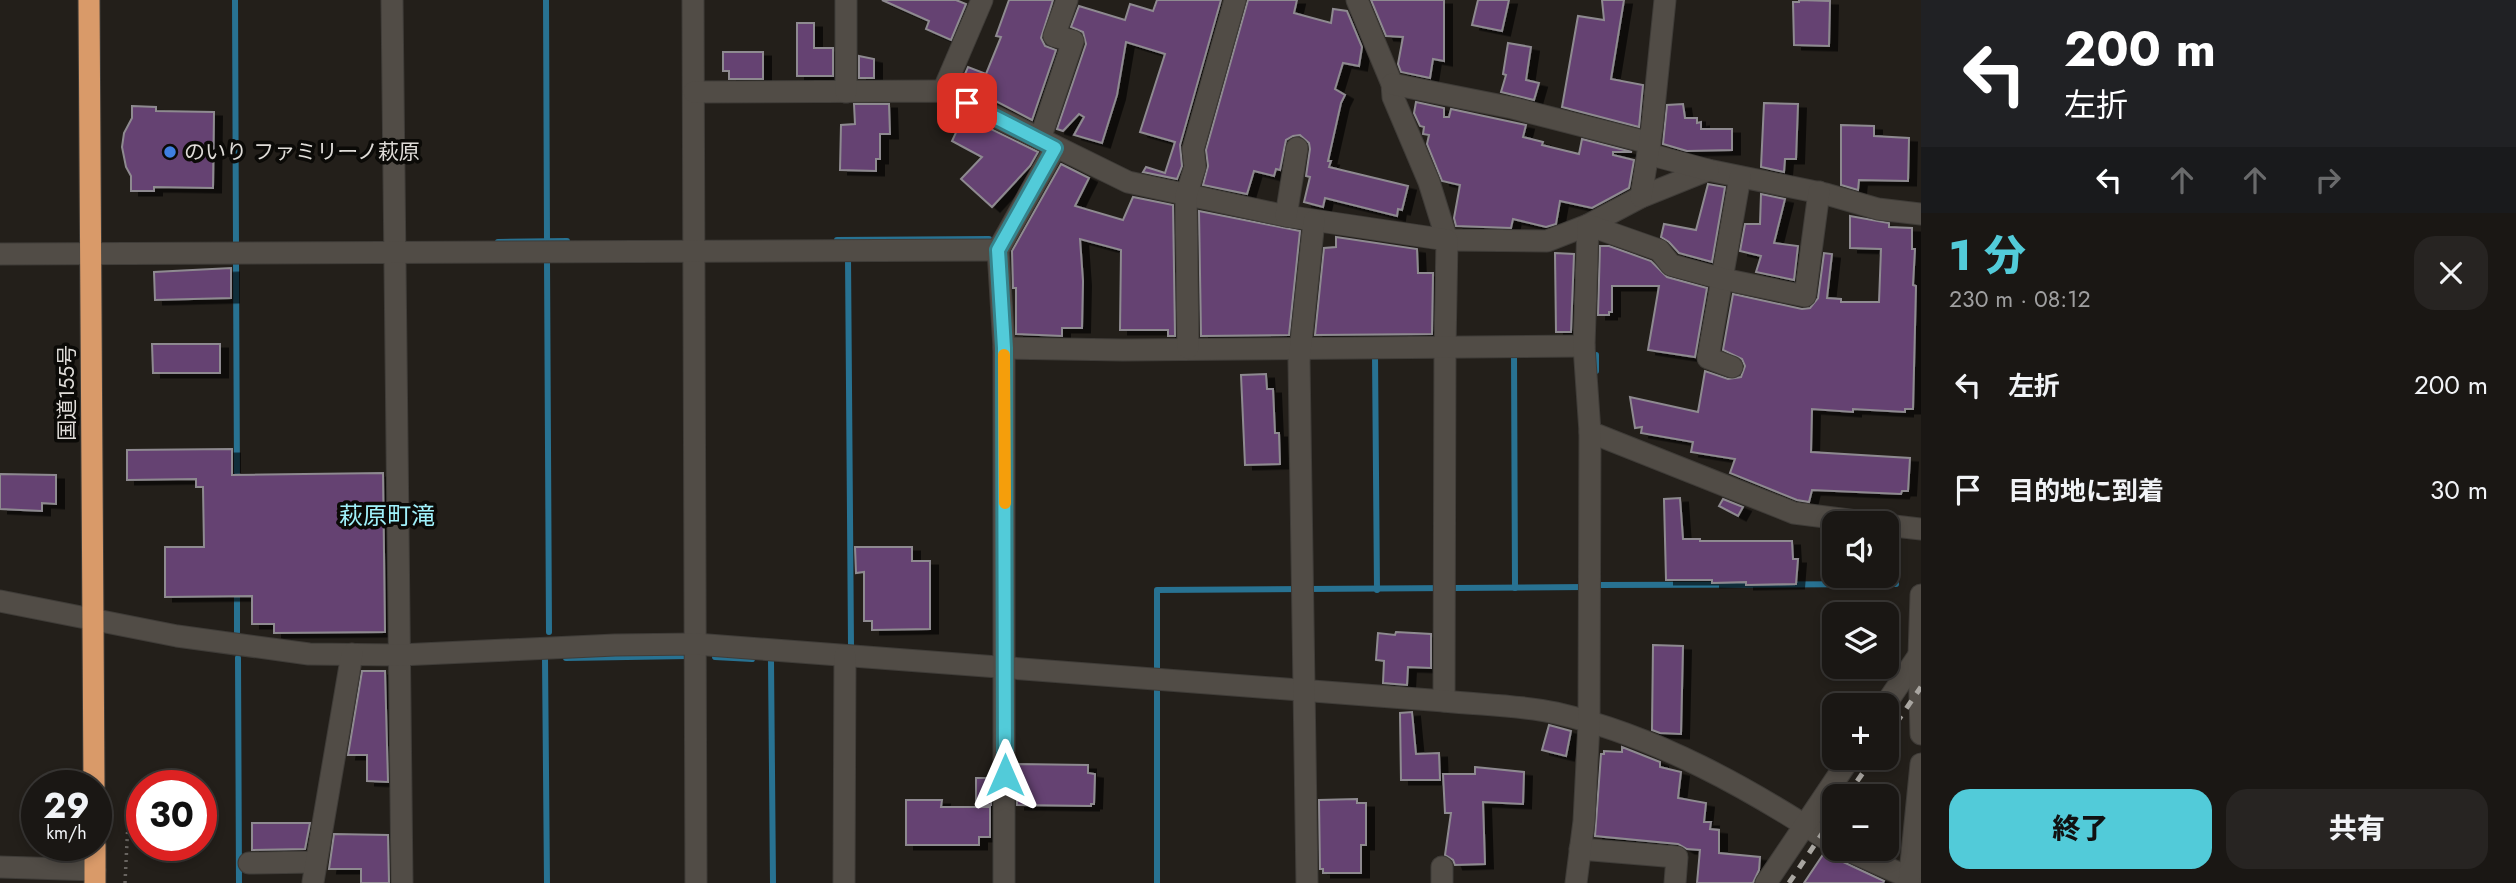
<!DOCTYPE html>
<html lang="ja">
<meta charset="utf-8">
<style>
body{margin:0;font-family:Jost,"Noto Sans JP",sans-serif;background:#272422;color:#f1f3f6;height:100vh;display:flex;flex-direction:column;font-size:26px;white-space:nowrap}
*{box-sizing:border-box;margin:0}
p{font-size:23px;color:#9f9fa0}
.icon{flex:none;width:38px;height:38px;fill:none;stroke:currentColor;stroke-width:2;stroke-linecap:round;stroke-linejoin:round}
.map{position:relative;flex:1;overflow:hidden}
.side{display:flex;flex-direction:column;background:#1a1714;width:595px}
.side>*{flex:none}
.banner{background:#202124;color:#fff;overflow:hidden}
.tools{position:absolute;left:1822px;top:511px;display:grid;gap:14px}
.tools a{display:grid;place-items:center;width:77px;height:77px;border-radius:14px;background:#1a1714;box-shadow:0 4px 10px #0003,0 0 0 2px #383634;font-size:35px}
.speed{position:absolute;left:21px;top:770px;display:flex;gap:14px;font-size:35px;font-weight:700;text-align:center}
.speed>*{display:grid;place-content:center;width:91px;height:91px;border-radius:50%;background:#1a1714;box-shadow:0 4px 10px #0003,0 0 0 2px #383634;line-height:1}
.speed small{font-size:18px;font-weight:400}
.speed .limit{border:10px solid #d22;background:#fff;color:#111}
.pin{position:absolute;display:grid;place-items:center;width:60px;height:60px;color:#fff;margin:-30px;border-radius:14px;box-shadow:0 4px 10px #0006}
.me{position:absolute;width:77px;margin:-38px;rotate:0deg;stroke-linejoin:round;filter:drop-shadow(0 0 5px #0008)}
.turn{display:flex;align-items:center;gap:24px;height:147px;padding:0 28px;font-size:32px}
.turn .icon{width:91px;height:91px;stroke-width:2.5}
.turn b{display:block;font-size:49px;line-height:60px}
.lanes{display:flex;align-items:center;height:66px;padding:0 28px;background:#0003;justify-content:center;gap:35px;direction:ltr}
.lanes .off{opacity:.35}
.round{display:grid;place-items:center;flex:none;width:74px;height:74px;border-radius:21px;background:#272422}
.head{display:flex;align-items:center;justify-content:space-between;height:119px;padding:0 28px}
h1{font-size:42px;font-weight:800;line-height:52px;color:#52cbd9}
.cta{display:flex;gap:14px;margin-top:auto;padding:14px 28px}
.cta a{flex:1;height:80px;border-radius:21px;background:#52cbd9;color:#111;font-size:28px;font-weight:800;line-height:80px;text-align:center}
.cta a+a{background:#272422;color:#f1f3f6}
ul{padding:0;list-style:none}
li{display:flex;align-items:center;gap:21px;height:105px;padding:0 28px}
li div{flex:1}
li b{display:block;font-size:26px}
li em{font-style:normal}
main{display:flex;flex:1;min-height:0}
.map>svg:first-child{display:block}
</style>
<main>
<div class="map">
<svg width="1921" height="883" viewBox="0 0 1921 883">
<defs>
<filter id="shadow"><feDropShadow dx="8" dy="4.5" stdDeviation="0" flood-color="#0009"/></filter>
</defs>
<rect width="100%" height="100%" fill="#231f1a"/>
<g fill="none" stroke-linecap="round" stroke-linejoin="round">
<!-- stream -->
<g stroke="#287292" stroke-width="6">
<path d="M 235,0 L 236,245"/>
<path d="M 546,0 L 547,241"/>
<path d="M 837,240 L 989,239"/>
<path d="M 498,242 L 567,241"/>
<path d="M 848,257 L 851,645"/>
<path d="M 547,261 L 549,632"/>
<path d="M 236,263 L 237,483"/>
<path d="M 1375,355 L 1377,590"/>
<path d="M 1514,355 L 1515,588"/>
<path d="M 1588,355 L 1596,355 L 1596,371"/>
<path d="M 1595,585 L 1896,584"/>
<path d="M 237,588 L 237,632"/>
<path d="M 715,657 L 752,659"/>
<path d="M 238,658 L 239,883"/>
<path d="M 545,658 L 547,883"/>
<path d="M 566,658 L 688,656"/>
<path d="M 771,660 L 773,883"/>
<path d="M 1157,883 L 1157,590 L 1586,587"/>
</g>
</g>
<!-- building -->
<g fill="#654272" stroke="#8e8a90" stroke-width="2" filter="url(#shadow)">
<path d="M 882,0 L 956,0 L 966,4 L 951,40 L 926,29 L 929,21 Z"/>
<path d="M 1009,0 L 1053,0 L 1041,38 L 1045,46 L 1056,50 L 1032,120 L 961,83 L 968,67 L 986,74 L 1001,37 L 996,36 Z"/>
<path d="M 1157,0 L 1221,0 L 1180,145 L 1182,166 L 1177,179 L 1143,172 L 1146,167 L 1165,173 L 1175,142 L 1140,132 L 1165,54 L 1126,42 L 1117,95 L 1102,143 L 1074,135 L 1084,117 L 1079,114 L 1063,131 L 1057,129 L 1086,44 L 1083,32 L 1071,27 L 1079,6 L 1125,20 L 1130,4 L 1153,11 Z"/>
<path d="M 1248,0 L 1297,0 L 1294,13 L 1331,23 L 1333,9 L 1347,11 L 1362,47 L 1359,66 L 1343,63 L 1335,89 L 1345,95 L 1341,103 L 1328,161 L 1331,161 L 1329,167 L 1408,186 L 1402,210 L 1398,209 L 1397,216 L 1325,198 L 1323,207 L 1304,202 L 1310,177 L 1306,176 L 1310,149 L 1309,143 L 1300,135 L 1293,136 L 1286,140 L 1280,170 L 1276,169 L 1274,176 L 1254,171 L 1247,194 L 1203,185 L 1208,166 L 1206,150 Z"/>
<path d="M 1371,0 L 1444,0 L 1444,61 L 1433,59 L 1430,78 L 1401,72 L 1398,64 L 1403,37 L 1386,36 Z"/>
<path d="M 1478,0 L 1509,0 L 1502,31 L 1472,25 Z"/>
<path d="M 1602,0 L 1624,0 L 1611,79 L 1643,85 L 1639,127 L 1562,107 L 1578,16 L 1604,20 Z"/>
<path d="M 1799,0 L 1830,1 L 1829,46 L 1794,45 L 1793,2 L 1799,2 Z"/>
<path d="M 797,23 L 814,23 L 814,48 L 833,48 L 833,76 L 797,76 Z"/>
<path d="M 1508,43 L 1531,47 L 1526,80 L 1539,83 L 1534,100 L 1501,92 L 1506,75 L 1503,74 Z"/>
<path d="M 723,52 L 763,52 L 763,79 L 729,79 L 729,71 L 723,71 Z"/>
<path d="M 859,56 L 874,59 L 874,78 L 859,78 Z"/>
<path d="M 1416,102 L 1444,108 L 1444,117 L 1449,117 L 1451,109 L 1526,125 L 1523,137 L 1543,142 L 1542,145 L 1579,154 L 1582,139 L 1632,152 L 1613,152 L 1613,155 L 1634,160 L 1629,188 L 1592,208 L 1560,201 L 1556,224 L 1546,227 L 1513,219 L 1511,228 L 1456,226 L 1454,218 L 1460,185 L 1442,181 L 1427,144 L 1429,135 L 1423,134 L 1424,127 L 1420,126 L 1414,113 Z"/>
<path d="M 1764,103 L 1798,104 L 1796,159 L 1785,159 L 1784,172 L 1761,167 Z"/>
<path d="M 854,104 L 889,104 L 890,134 L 880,134 L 880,159 L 876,159 L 876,171 L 840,170 L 841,125 L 855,124 Z"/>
<path d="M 1683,104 L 1685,118 L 1697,118 L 1697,123 L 1701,122 L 1701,129 L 1732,129 L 1732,150 L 1687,151 L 1663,144 L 1667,105 Z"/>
<path d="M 132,106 L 156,107 L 156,111 L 214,112 L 213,188 L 154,187 L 154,191 L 131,191 L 131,176 L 126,167 L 122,147 L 124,133 L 132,118 Z"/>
<path d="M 954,111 L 1038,152 L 1030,166 L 992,207 L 961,179 L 982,157 L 952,141 L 960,124 L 950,118 Z"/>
<path d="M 1841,125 L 1874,126 L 1874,136 L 1909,138 L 1908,181 L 1859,180 L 1858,190 L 1841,185 Z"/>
<path d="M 1061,164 L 1089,178 L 1075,206 L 1123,220 L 1133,197 L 1173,205 L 1175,336 L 1168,336 L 1168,330 L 1120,330 L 1121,250 L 1080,239 L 1083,281 L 1082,328 L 1062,328 L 1062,336 L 1016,334 L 1016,288 L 1013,288 L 1012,251 Z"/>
<path d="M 1708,184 L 1725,187 L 1712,262 L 1679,253 L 1669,242 L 1661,237 L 1664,224 L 1696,230 Z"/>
<path d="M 1761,194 L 1785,199 L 1774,243 L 1798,246 L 1794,280 L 1756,272 L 1761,256 L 1740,251 L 1745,224 L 1760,224 Z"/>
<path d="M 1199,211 L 1300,231 L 1289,335 L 1201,336 Z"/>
<path d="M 1850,216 L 1889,223 L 1889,227 L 1912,228 L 1912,249 L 1915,249 L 1913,285 L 1916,286 L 1913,409 L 1905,409 L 1905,412 L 1853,409 L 1853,412 L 1812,409 L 1811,452 L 1910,458 L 1908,491 L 1902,491 L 1901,494 L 1812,490 L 1809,502 L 1797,500 L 1730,473 L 1735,459 L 1691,452 L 1693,442 L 1641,433 L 1642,427 L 1635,428 L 1630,397 L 1698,412 L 1705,371 L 1728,379 L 1741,377 L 1745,366 L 1742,359 L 1723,350 L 1733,294 L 1802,309 L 1810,308 L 1818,298 L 1824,253 L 1832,254 L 1827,298 L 1841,299 L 1841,302 L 1879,302 L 1881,249 L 1850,248 Z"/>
<path d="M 1336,237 L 1417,249 L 1418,273 L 1433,273 L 1432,334 L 1315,335 L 1324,248 L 1336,247 Z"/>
<path d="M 1600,246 L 1609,246 L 1651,261 L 1667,277 L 1707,288 L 1695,357 L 1648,350 L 1659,286 L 1612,286 L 1612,312 L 1609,312 L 1609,315 L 1598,315 Z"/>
<path d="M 1555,253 L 1574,254 L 1571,332 L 1556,332 Z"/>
<path d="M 231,268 L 231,298 L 155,300 L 154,272 Z"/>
<path d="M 152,344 L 220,344 L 220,373 L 153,373 Z"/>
<path d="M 1266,374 L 1267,389 L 1273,389 L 1275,433 L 1279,433 L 1280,464 L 1245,465 L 1241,375 Z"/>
<path d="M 232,449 L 232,475 L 383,473 L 385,632 L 274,633 L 274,624 L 252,624 L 252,596 L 165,597 L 165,547 L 204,547 L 203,487 L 196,487 L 196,479 L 127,480 L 127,450 Z"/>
<path d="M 0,474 L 56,475 L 56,504 L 42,503 L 42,511 L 0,509 Z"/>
<path d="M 1680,498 L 1683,539 L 1700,539 L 1700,541 L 1792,541 L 1793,559 L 1798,559 L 1796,584 L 1746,585 L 1746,582 L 1712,583 L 1712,580 L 1666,580 L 1664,499 Z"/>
<path d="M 1723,499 L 1743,507 L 1738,516 L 1719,506 Z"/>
<path d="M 855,547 L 912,547 L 912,561 L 930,561 L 930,629 L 872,630 L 872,621 L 864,621 L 864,572 L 856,573 Z"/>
<path d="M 1396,632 L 1431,634 L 1431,668 L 1408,667 L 1407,685 L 1383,683 L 1384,661 L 1376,660 L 1378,633 L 1395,635 Z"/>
<path d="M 1653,645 L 1683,646 L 1681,734 L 1660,733 L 1652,730 Z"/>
<path d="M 362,671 L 385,671 L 388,782 L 367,781 L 367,755 L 348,755 Z"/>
<path d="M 1412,712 L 1416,754 L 1439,753 L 1440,780 L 1401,780 L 1400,713 Z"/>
<path d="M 1549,725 L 1571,731 L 1566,756 L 1542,750 Z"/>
<path d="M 1622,747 L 1660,762 L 1660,767 L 1681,772 L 1678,798 L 1706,803 L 1704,822 L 1711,822 L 1710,829 L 1719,830 L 1719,853 L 1760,857 L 1759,870 L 1753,883 L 1697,883 L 1700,850 L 1687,849 L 1678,844 L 1595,836 L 1601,754 L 1604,754 L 1604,751 L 1622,752 Z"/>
<path d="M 1017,764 L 1088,765 L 1088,773 L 1095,774 L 1094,804 L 1091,804 L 1091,806 L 1017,805 Z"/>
<path d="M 1475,767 L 1524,772 L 1523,804 L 1483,802 L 1485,864 L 1455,865 L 1453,860 L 1445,855 L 1451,813 L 1445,813 L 1443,774 L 1475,774 Z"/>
<rect x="976" y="778" width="15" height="27"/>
<path d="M 1357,799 L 1357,803 L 1366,803 L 1366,845 L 1361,845 L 1361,873 L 1323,873 L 1323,869 L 1320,869 L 1319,800 Z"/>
<path d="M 906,800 L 942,800 L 941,807 L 990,807 L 990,837 L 979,837 L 979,845 L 906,845 Z"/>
<path d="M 252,823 L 310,823 L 305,849 L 252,850 Z"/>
<path d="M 334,834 L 388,835 L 389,883 L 361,883 L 361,869 L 329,869 Z"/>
<path d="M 1824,853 L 1884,881 L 1883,883 L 1804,883 Z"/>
</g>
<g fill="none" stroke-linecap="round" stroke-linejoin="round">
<!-- street casing -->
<g stroke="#3f3c38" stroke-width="23">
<g id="street">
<path d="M 392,0 L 402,883"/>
<path d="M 693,0 L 696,883"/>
<path d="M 1357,0 L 1392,84 L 1393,97 L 1429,182 L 1447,240 L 1547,241 L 1588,225 L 1641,197 L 1708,170 L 1826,194 L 1878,209 L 1921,214"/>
<path d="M 1392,84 L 1513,108 L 1650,143"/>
<path d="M 943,91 L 982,0"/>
<path d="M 694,92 L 943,91 L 1128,182 L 1286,216 L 1447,240 L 1445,347 L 1444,701"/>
<path d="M 846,92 L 846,0"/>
<path d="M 1040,139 L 1073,41 L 1054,36 L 1067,0"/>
<path d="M 1648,154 L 1708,170"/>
<path d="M 1641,197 L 1652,127 L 1665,0"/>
<path d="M 1286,216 L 1297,148"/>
<path d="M 0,254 L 998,250"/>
<path d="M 1004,348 L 1123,350 L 1584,346"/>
<path d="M 1188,348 L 1186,196 L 1195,167 L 1193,149 L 1235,0"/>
<path d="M 1732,367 L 1708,358 L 1740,177"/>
<path d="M 1590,432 L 1794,513 L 1873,523"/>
<path d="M 1886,525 L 1921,529"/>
<path d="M 0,601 L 177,636 L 309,654 L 400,655 L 615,645 L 695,644 L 1444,701 C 1481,705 1520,705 1556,713 C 1656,736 1749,788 1834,844"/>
<path d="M 1885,705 L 1919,655"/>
<path d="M 1580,849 L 1677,857 L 1675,883"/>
<path d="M 1845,849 L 1910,878 L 1921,880"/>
<path d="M 249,863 L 316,862"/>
<path d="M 1442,867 L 1442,883"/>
<path d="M 313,882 L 352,654"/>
<path d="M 844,883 L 845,656"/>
<path d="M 1004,883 L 1004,348 L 998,250 L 1055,148"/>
<path d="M 1307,883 L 1299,361 L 1314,221"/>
<path d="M 1576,883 L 1584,821 L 1589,723 L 1590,432 L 1584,346 L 1588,225 L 1659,250 L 1671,265 L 1723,279 L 1805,296 L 1819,192"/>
<path d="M 1766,883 L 1850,758"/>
</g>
</g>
<!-- secondary casing -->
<g stroke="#3f3c38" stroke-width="23">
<g id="secondary">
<path d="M 1921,595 L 1919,655 L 1921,734"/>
<path d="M 0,867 L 95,870"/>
<path d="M 1909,883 L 1921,764"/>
</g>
</g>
<!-- highway casing -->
<g stroke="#3f3c38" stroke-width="23">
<g id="highway">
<path d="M 89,0 L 94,786"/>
<path d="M 95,845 L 95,883"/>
</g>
</g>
<!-- path -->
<g stroke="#686460" stroke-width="3.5" stroke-dasharray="2 5" stroke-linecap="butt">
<path d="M 68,782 L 68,786"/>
<path d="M 125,883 L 128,822"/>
</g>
<!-- street -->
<use href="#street" stroke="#514c46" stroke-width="21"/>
<!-- secondary -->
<use href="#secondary" stroke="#514c46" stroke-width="21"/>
<!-- highway -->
<use href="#highway" stroke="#d99a69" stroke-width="21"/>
<!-- rail -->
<g stroke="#a9a6a1" stroke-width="5" stroke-dasharray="9 9" stroke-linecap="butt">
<path d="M 1886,738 L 1921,687"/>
<path d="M 1847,796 L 1873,758"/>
<path d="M 1789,883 L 1834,816"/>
</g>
</g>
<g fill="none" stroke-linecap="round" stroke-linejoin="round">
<!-- route casing -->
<g stroke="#35848d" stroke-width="18">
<path id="route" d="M 967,103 L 1055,148 L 998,250 L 1004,348 L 1005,775"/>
</g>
<!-- route -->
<use href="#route" stroke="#52cbd9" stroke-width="12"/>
<!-- slow -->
<path stroke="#f59e0b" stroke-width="12" d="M 1004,355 L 1005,503"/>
</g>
<!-- markers -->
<circle fill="#3f7fe0" stroke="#0b0a07" stroke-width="2.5" cx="170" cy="152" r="7"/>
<g text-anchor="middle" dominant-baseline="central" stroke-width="7" stroke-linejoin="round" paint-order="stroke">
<!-- poi labels -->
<g font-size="21" fill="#dfdcd8" stroke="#0b0a07" text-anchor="start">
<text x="184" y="152">のいり ファミリーノ萩原</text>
</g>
<!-- street labels -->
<g font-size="21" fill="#dfdcd8" stroke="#0b0a07">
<text transform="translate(67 393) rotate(-90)">国道155号</text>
</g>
<!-- quarter labels -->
<g font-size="24" fill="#a0f1fb" stroke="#0b0a07">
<text x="387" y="515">萩原町滝</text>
</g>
</g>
</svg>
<div class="tools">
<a><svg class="icon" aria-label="sound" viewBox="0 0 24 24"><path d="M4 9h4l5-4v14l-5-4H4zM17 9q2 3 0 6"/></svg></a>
<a><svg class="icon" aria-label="layers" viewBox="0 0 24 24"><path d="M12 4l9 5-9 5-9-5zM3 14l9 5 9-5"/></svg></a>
<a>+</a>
<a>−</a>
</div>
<div class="speed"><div>29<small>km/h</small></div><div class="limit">30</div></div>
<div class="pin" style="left:967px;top:103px;background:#d93025"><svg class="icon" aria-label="arrive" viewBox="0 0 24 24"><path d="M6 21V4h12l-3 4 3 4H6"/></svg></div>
<svg class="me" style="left:1005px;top:775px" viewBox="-20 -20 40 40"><path d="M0-17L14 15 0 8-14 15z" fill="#52cbd9" stroke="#fff" stroke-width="4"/></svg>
</div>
<section class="side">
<div class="banner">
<div class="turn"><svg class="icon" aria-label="left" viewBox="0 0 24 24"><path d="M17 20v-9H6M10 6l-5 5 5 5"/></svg><div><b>200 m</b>左折</div></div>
<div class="lanes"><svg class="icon" aria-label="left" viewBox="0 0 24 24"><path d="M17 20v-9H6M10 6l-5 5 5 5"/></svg><svg class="icon off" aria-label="ahead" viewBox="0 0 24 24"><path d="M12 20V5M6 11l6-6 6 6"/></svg><svg class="icon off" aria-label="ahead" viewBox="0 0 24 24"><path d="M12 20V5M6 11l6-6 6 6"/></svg><svg class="icon off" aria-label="right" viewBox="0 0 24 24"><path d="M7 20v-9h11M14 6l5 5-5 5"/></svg></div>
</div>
<div class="head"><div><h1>1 分</h1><p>230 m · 08:12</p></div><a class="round"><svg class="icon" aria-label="close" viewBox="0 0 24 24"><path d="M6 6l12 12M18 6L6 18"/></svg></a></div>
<ul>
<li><svg class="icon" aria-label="left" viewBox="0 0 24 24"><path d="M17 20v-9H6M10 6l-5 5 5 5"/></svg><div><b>左折</b></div><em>200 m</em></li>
<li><svg class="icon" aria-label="arrive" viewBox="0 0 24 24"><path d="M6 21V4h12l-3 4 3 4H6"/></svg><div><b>目的地に到着</b></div><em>30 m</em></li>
</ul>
<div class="cta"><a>終了</a><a>共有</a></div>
</section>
</main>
